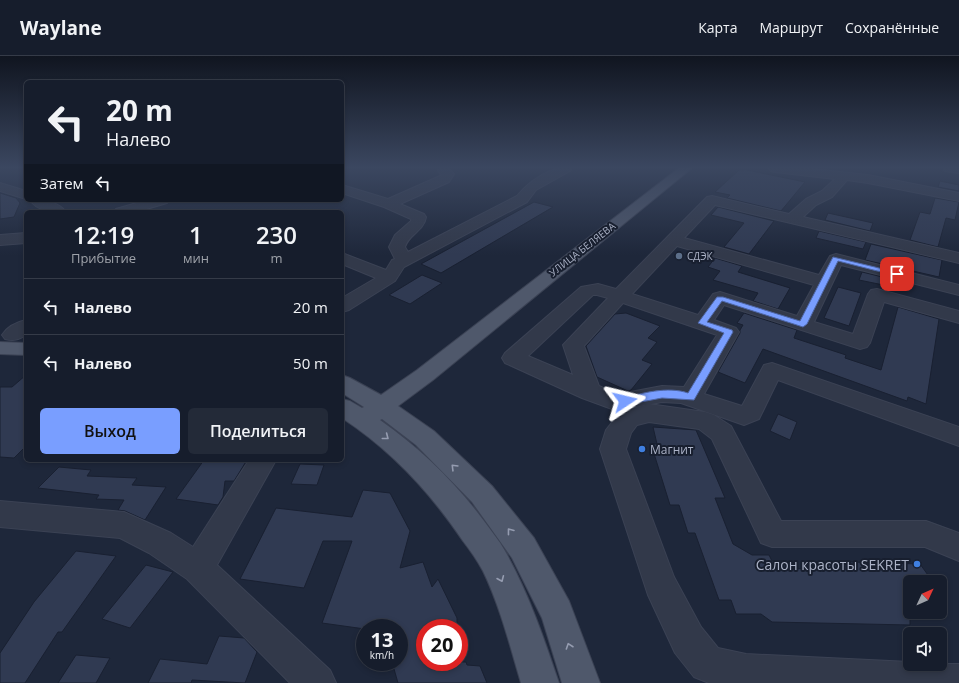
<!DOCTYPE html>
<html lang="ru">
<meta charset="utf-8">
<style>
body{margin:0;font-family:"Open Sans",sans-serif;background:#232a38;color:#f1f3f6;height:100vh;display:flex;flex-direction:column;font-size:15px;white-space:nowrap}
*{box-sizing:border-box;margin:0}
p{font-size:13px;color:#9ea2a9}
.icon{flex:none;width:22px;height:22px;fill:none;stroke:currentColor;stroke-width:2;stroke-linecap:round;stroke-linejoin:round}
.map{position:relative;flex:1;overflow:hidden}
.sheet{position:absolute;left:24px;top:154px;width:320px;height:252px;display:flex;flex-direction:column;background:#161d2c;border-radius:6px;box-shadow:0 2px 6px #0003,0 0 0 1px #353b48}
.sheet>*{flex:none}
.top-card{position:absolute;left:24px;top:24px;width:320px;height:122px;border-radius:6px;box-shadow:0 2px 6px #0003,0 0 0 1px #353b48;background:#161d2c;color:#f1f3f6;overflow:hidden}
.needle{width:26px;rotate:46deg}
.controls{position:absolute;left:903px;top:519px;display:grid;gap:8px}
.controls a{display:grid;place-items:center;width:44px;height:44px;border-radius:6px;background:#161d2c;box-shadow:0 2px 6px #0003,0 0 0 1px #353b48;font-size:20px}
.speed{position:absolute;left:356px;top:563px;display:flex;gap:8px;font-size:20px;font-weight:700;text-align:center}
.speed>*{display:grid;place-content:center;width:52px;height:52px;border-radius:50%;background:#161d2c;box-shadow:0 2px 6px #0003,0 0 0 1px #353b48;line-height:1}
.speed small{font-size:10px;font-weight:400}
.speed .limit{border:6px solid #d22;background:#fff;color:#111}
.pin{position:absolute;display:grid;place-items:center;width:34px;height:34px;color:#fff;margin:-17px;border-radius:8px;box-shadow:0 2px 6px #0006}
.me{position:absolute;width:44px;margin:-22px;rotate:80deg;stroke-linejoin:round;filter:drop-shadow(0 0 3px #0008)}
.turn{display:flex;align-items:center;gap:14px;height:84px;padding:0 16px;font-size:18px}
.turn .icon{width:52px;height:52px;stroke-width:2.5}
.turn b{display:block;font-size:28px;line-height:34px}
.then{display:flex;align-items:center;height:38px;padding:0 16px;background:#0003;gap:8px;font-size:15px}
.eta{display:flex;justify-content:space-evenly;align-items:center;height:68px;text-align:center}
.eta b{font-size:24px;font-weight:600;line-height:28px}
.button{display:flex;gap:8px;margin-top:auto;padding:8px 16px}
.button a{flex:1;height:46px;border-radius:6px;background:#799eff;color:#111;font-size:16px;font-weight:600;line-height:46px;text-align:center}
.button a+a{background:#232a38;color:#f1f3f6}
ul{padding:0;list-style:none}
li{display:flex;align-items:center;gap:12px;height:56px;padding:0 16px;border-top:1px solid #353b48}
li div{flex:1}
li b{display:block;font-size:15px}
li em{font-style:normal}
header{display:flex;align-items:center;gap:24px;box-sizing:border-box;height:56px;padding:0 20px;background:#161d2c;border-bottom:1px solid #353b48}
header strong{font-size:19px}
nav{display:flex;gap:22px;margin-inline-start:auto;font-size:14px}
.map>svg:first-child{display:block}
</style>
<header>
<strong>Waylane</strong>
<nav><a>Карта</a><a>Маршрут</a><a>Сохранённые</a></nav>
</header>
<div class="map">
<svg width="959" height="627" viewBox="0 0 959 627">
<rect width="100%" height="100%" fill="#1e273a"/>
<!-- building -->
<g fill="#303a52" stroke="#192031">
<path d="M 739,114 L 747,114 L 805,126 L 781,155 L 727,142 L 730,139 L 715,136 Z"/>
<path d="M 940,125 L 959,129 L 959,135 L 938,131 Z"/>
<path d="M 0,137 L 16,142 L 20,147 L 14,161 L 0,163 Z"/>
<path d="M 935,142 L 959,146 L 955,164 L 946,162 L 938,191 L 910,184 L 920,156 L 930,158 Z"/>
<path d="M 534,146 L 553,151 L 441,217 L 421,208 Z"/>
<path d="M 718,151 L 774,165 L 749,198 L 724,191 L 744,167 L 711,159 Z"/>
<path d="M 828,157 L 873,167 L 870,175 L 825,164 Z"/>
<path d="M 819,175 L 866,186 L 863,193 L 816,182 Z"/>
<path d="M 871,188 L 942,204 L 939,221 L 865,204 Z"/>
<path d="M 715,202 L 742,210 L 738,216 L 790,232 L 778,253 L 753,245 L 758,237 L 713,224 L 720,215 L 708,211 Z"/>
<path d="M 862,216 L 899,225 L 898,232 L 859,224 Z"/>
<path d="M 422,219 L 442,227 L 410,248 L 389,239 Z"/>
<path d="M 838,231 L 861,237 L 849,270 L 824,262 Z"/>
<path d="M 898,251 L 939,263 L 926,348 L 908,341 L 907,345 L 763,293 L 745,327 L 718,316 L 740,277 L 740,274 L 743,269 L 737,267 L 744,257 L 797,274 L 794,282 L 846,299 L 845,302 L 881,314 Z"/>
<path d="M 626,257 L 660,270 L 648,282 L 657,286 L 642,304 L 652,308 L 631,334 L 628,335 L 597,321 L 586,290 L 615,258 Z"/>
<path d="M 26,319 L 26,390 L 14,402 L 0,401 L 0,331 L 12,331 Z"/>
<path d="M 778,358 L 797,366 L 790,384 L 770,375 Z"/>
<path d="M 653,371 L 696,374 L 725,442 L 715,442 L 733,488 L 752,499 L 769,499 L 772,505 L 786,505 L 790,513 L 820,512 L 818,505 L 920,508 L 933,526 L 910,526 L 910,569 L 772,566 L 761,558 L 736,558 L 731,544 L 719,544 L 695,477 L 688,477 L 679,449 L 670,449 L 651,388 L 657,388 Z"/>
<path d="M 204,404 L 247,404 L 234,425 L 225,425 L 223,441 L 218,449 L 176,443 Z"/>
<path d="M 300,408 L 324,409 L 317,429 L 291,428 Z"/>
<path d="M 59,411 L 91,414 L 87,420 L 137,422 L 132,429 L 166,431 L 145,464 L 125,455 L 118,454 L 124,444 L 96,443 L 99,439 L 38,432 Z"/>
<path d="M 363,434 L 390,437 L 410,475 L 400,512 L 423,506 L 432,531 L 438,523 L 457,562 L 457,572 L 425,572 L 425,606 L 466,606 L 467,609 L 480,610 L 487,627 L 398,627 L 392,606 L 399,606 L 399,572 L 365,572 L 365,573 L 322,567 L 352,485 L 323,485 L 304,532 L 240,523 L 276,452 L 352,461 Z"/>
<path d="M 76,495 L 116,500 L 62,576 L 58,576 L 25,627 L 0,627 L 0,597 L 34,546 Z"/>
<path d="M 146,509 L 173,516 L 130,572 L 102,563 Z"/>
<path d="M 219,580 L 244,582 L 257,596 L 245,627 L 192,624 L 191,627 L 148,627 L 160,603 L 207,608 Z"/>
<path d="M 76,599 L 110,602 L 96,627 L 58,627 Z"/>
</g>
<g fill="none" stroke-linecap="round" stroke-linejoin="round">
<!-- minor casing -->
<g stroke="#3b4254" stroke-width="2">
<g id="minor">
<path d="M 439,112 L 451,112 L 450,114 L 454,118 L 449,126 L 400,148 L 424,158 L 426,161 C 424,175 409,178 405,191 L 408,196 L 517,140 C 529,125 552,109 572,112 L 570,115 L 536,134 L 527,146 L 404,211 L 395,225 L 349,254 L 342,256 L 342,242 L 376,222 L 342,208 L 342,197 L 386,214 L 392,204 L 395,203 L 389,191 L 395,179 L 411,165 L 411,163 L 384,151 L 342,137 L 342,129 L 388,143 L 440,120 L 441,119 L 438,115 Z"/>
<path d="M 769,112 L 802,112 L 868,119 L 959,137 L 959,145 L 868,127 L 847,124 L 832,141 L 816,149 L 803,161 L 959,197 L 959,207 L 715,149 L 684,182 L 819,219 L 830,200 L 836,198 L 959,229 L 959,239 L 841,209 L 814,266 L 853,278 L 868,238 L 871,234 L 877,233 L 959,255 L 959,267 L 884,246 L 870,287 L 867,291 L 860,293 L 724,249 L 714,264 L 736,272 L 739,276 L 704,338 L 742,350 L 764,309 L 772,307 L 959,371 L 959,390 L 778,324 L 759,363 L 744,369 L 681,347 L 662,346 L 625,353 L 612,353 L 582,342 L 505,307 L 502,302 L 505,297 L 581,231 L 598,228 L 616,233 L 707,141 L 712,140 L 789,158 L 806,143 L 822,135 L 835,123 L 775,116 L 771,115 ZM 677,190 L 814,229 L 797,260 L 720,236 L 713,238 L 698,259 L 632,238 ZM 593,239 L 597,239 L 608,242 L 563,289 L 573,319 L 528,300 ZM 623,247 L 717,279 L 684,331 L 662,330 L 625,337 L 615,337 L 599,330 L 584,290 Z"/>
<path d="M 943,112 L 959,112 L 959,117 L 945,115 Z"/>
<path d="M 0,127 L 26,135 L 26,143 L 0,135 Z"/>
<path d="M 30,144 C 43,144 58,145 66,156 C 53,156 38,156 30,144 Z"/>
<path d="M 147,144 L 169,144 L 167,147 L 136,156 L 114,156 L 116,153 Z"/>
<path d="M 26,177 L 26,187 L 0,189 L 0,179 Z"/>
<path d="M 26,264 L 26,279 C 18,284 14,285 5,283 L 2,279 C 7,271 17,266 26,264 Z"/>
<path d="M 649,348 L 705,356 L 714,359 L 731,370 L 781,465 L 926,465 L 959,477 L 959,505 L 925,491 L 772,491 L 761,487 L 712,383 L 699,373 L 649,366 L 637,369 L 631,377 L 626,393 L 674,521 L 701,571 L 718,592 L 746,598 L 910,606 L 910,608 L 959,608 L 959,627 L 709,627 L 694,621 L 675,597 L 648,539 L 600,393 L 606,374 L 620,356 Z"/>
<path d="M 249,404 L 276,404 L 217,509 L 330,614 L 336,627 L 290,627 L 187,523 L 149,497 L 120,482 L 0,471 L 0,445 L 124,456 L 171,477 L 193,491 Z"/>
</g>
</g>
<!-- major casing -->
<g stroke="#3b4254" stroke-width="2">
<g id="major">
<path d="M 679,112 L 692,112 L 433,324 L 398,350 L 434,375 L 492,430 L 534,482 L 569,545 L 600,627 L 562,627 L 542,562 L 512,502 L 472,446 L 416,389 L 382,363 L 380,364 C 420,392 455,426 484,465 C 491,475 499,484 505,495 C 528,536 544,582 559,627 L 521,627 C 510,590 500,550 483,515 C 477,504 470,494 463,485 C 430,436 391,394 342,362 L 342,343 L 350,345 L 362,352 L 364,351 L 342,337 L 342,319 L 350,322 L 381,339 L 417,314 Z"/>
<path d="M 0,286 L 26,287 L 26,299 L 0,298 Z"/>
</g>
</g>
<!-- minor -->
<use href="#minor" fill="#32394a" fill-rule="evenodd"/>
<!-- major -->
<use href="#major" fill="#4f586b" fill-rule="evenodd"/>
</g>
<!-- one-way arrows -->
<defs><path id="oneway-chevron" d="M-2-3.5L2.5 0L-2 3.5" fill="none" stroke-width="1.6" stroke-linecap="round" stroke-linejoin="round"/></defs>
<g stroke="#959cb0">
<use href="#oneway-chevron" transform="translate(386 381) rotate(38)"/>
<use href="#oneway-chevron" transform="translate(454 411) rotate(-135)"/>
<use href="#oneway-chevron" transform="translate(510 475) rotate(-128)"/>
<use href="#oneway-chevron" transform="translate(501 523) rotate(67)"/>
<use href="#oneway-chevron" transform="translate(569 590) rotate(-109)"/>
</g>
<!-- sky -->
<linearGradient id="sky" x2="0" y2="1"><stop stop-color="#101520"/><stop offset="0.56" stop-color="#3b4760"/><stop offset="1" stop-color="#3b4760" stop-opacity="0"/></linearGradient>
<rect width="959" height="199" fill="url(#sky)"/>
<!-- route -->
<path fill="#799eff" stroke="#4f67a6" d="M 833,201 L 900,217 L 901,218 L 897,220 L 838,205 L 807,268 L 803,271 L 722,245 L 707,266 L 732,274 L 733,276 L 694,344 L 662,342 L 625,349 L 621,348 L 620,345 L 621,343 C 641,337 668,330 688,337 L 724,277 L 698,267 L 717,241 L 723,241 L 800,265 Z"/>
<!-- markers -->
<circle fill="#5c6f8a" stroke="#181f2f" stroke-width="1.5" cx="679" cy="200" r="4"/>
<g fill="#3f7fe0" stroke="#181f2f" stroke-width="1.5">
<circle cx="642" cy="393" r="4"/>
<circle cx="917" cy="508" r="4"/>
</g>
<g text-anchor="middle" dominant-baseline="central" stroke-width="4" stroke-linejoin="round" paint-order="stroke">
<!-- far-street labels -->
<g font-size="10" fill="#acb3c7" stroke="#181f2f">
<text transform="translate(582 193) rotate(-38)">УЛИЦА БЕЛЯЕВА</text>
</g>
<!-- far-poi labels -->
<g font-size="10" fill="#acb3c7" stroke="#181f2f" text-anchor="start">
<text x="687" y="200">СДЭК</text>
</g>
<!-- poi labels -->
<g font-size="12" fill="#acb3c7" stroke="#181f2f" text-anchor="start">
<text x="650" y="393">Магнит</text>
</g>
<!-- near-poi labels -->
<g font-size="14" fill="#acb3c7" stroke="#181f2f" text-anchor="end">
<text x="909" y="508">Салон красоты SEKRET</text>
</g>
</g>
</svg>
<div class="controls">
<a><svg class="needle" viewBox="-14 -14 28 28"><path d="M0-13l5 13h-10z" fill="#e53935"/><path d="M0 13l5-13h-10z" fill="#9ea2a9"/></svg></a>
<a><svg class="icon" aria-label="sound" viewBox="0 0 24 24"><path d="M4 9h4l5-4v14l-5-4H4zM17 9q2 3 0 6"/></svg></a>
</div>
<div class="speed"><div>13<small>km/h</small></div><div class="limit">20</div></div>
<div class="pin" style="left:897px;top:218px;background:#d93025"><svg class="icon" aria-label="arrive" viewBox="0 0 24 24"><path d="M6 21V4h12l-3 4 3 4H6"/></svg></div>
<svg class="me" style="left:625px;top:345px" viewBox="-20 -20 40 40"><path d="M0-17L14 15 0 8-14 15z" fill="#799eff" stroke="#fff" stroke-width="4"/></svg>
<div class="top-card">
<div class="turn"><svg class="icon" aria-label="left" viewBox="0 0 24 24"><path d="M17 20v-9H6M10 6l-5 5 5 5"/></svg><div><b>20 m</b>Налево</div></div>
<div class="then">Затем<svg class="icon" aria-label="left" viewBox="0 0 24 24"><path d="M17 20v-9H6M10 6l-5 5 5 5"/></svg></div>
</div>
<section class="sheet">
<div class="eta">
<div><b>12:19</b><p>Прибытие</p></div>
<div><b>1</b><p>мин</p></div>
<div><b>230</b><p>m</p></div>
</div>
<ul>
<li><svg class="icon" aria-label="left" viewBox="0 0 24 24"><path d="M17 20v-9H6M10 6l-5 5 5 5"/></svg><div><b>Налево</b></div><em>20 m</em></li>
<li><svg class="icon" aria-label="left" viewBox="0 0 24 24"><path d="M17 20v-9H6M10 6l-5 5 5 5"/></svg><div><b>Налево</b></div><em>50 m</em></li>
</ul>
<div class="button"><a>Выход</a><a>Поделиться</a></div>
</section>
</div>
